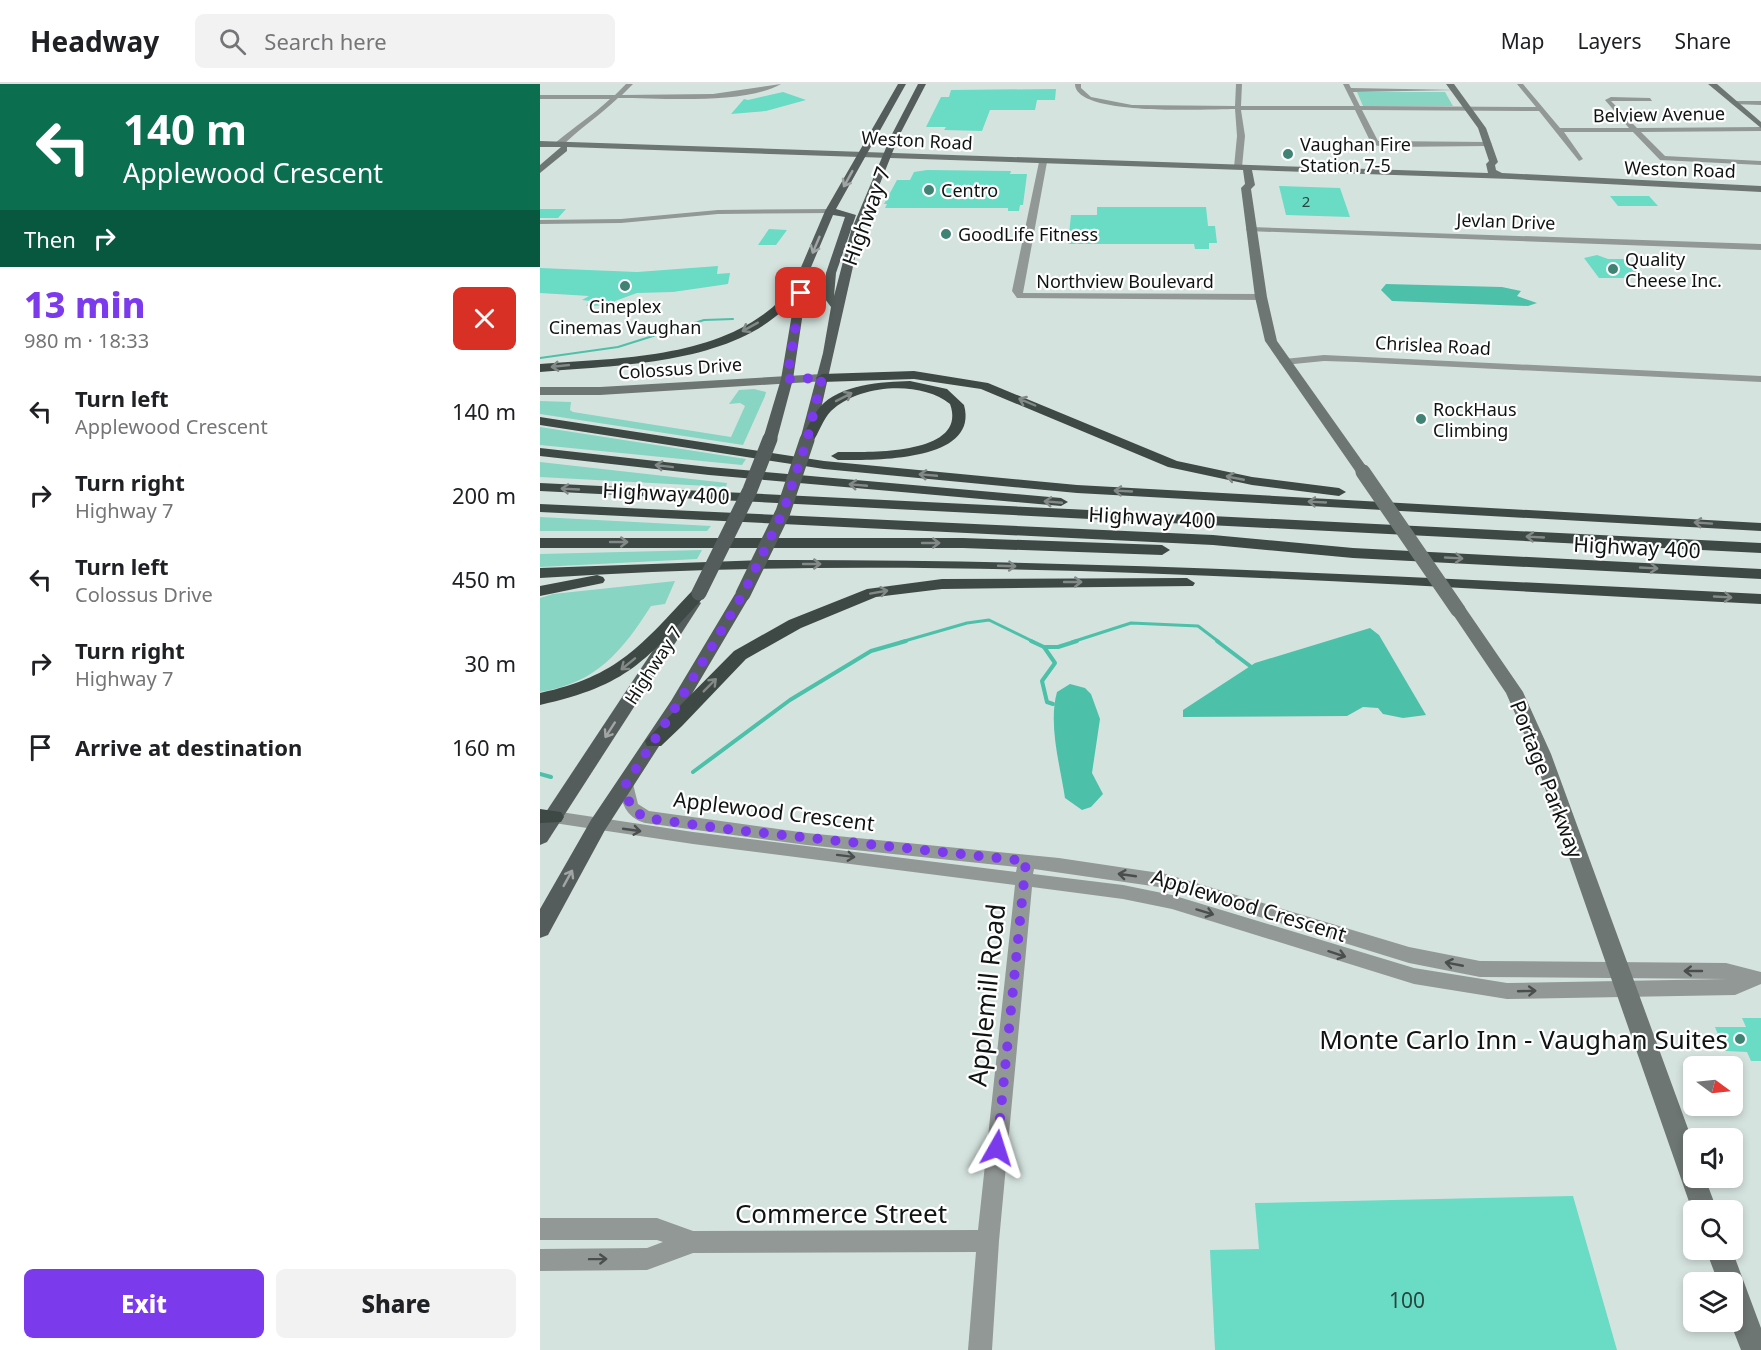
<!DOCTYPE html>
<meta charset="utf-8">
<style>
body{margin:0;font-family:"Noto Sans",sans-serif;background:#f2f2f2;color:#202124;height:100vh;display:flex;flex-direction:column;font-size:22px;white-space:nowrap}
*{box-sizing:border-box;margin:0}
p{font-size:20px;color:#757577}
.icon{flex:none;width:33px;height:33px;fill:none;stroke:currentColor;stroke-width:2;stroke-linecap:round;stroke-linejoin:round}
.map{position:relative;flex:1;overflow:hidden}
.sheet{display:flex;flex-direction:column;background:#fff;width:540px}
.sheet>*{flex:none}
.banner{background:#0b6e4f;color:#fff;overflow:hidden}
.needle{width:39px;rotate:105deg}
.buttons{position:absolute;left:1143px;top:972px;display:grid;gap:12px}
.buttons a{display:grid;place-items:center;width:60px;height:60px;border-radius:9px;background:#fff;box-shadow:0 3px 9px #0003;font-size:30px}
.pin{position:absolute;display:grid;place-items:center;width:51px;height:51px;color:#fff;margin:-26px;border-radius:12px;box-shadow:0 3px 9px #0006}
.me{position:absolute;width:66px;margin:-33px;rotate:6deg;stroke-linejoin:round;filter:drop-shadow(0 0 4px #0008)}
.turn{display:flex;align-items:center;gap:21px;height:126px;padding:0 24px;font-size:27px}
.turn .icon{width:78px;height:78px;stroke-width:2.5}
.turn b{display:block;font-size:42px;line-height:51px}
.then{display:flex;align-items:center;height:57px;padding:0 24px;background:#0003;gap:12px;font-size:22px}
.round{display:grid;place-items:center;flex:none;width:63px;height:63px;border-radius:9px;background:#f2f2f2}
.headline{display:flex;align-items:center;justify-content:space-between;height:102px;padding:0 24px}
h1{font-size:36px;font-weight:800;line-height:45px;color:#7c3aed}
.primary-button{display:flex;gap:12px;margin-top:auto;padding:12px 24px}
.primary-button a{flex:1;height:69px;border-radius:9px;background:#7c3aed;color:#fff;font-size:24px;font-weight:800;line-height:69px;text-align:center}
.primary-button a+a{background:#f2f2f2;color:#202124}
ul{padding:0;list-style:none}
li{display:flex;align-items:center;gap:18px;height:84px;padding:0 24px}
li div{flex:1}
li b{display:block;font-size:22px}
li em{font-style:normal}
header{display:flex;align-items:center;gap:36px;box-sizing:border-box;height:84px;padding:0 30px;background:#fff;border-bottom:2px solid #e0e0e0}
header strong{font-size:28px}
nav{display:flex;gap:33px;margin-inline-start:auto;font-size:21px}
.search{width:420px;height:54px;background:#f2f2f2;display:flex;align-items:center;gap:15px;box-sizing:border-box;padding:0 21px;border-radius:9px;color:#757577;font-size:22px}
main{display:flex;flex:1;min-height:0}
.map>svg:first-child{display:block}
</style>
<header>
<strong>Headway</strong>
<div class="search"><svg class="icon" aria-label="search" viewBox="0 0 24 24"><circle cx="10" cy="10" r="6"/><path d="M15 15l6 6"/></svg>Search here</div>
<nav><a>Map</a><a>Layers</a><a>Share</a></nav>
</header>
<main>
<section class="sheet">
<div class="banner">
<div class="turn"><svg class="icon" aria-label="left" viewBox="0 0 24 24"><path d="M17 20v-9H6M10 6l-5 5 5 5"/></svg><div><b>140 m</b>Applewood Crescent</div></div>
<div class="then">Then<svg class="icon" aria-label="right" viewBox="0 0 24 24"><path d="M7 20v-9h11M14 6l5 5-5 5"/></svg></div>
</div>
<div class="headline"><div><h1>13 min</h1><p>980 m · 18:33</p></div><a class="round" style="background:#d93025;color:#fff"><svg class="icon" aria-label="close" viewBox="0 0 24 24"><path d="M6 6l12 12M18 6L6 18"/></svg></a></div>
<ul>
<li><svg class="icon" aria-label="left" viewBox="0 0 24 24"><path d="M17 20v-9H6M10 6l-5 5 5 5"/></svg><div><b>Turn left</b><p>Applewood Crescent</p></div><em>140 m</em></li>
<li><svg class="icon" aria-label="right" viewBox="0 0 24 24"><path d="M7 20v-9h11M14 6l5 5-5 5"/></svg><div><b>Turn right</b><p>Highway 7</p></div><em>200 m</em></li>
<li><svg class="icon" aria-label="left" viewBox="0 0 24 24"><path d="M17 20v-9H6M10 6l-5 5 5 5"/></svg><div><b>Turn left</b><p>Colossus Drive</p></div><em>450 m</em></li>
<li><svg class="icon" aria-label="right" viewBox="0 0 24 24"><path d="M7 20v-9h11M14 6l5 5-5 5"/></svg><div><b>Turn right</b><p>Highway 7</p></div><em>30 m</em></li>
<li><svg class="icon" aria-label="arrive" viewBox="0 0 24 24"><path d="M6 21V4h12l-3 4 3 4H6"/></svg><div><b>Arrive at destination</b></div><em>160 m</em></li>
</ul>
<div class="primary-button"><a>Exit</a><a>Share</a></div>
</section>
<div class="map">
<svg width="1221" height="1266" viewBox="0 0 1221 1266">
<rect width="100%" height="100%" fill="#d5e3df"/>
<!-- green -->
<g fill="#88d5c3">
<path d="M 817,8 L 905,8 L 913,22 L 823,22 Z"/>
<path d="M 214,305 L 226,308 L 225,312 L 203,361 L 0,330 L 0,317 L 31,318 L 30,326 L 33,328 L 191,353 L 205,322 L 200,319 L 189,320 L 199,306 Z"/>
<path d="M 0,343 L 206,375 L 202,381 L 0,361 Z"/>
<path d="M 0,378 L 187,399 L 186,403 L 0,393 Z"/>
<path d="M 0,433 L 171,442 L 167,447 L 0,447 Z"/>
<path d="M 162,466 L 157,475 L 0,483 L 0,470 Z"/>
<path d="M 135,497 L 125,520 L 111,522 C 82,567 57,599 0,608 L 0,514 L 13,510 Z"/>
</g>
<!-- water -->
<g fill="#4dc0a9">
<path d="M 846,200 L 962,203 L 981,207 L 977,212 L 997,219 L 988,222 L 852,217 L 841,206 Z"/>
<path d="M 830,544 L 839,551 L 886,631 L 863,634 L 843,630 L 838,624 L 823,623 L 807,632 L 643,633 L 643,626 L 715,579 Z"/>
<path d="M 530,600 L 545,604 L 551,610 L 560,635 L 552,689 L 563,710 L 551,723 L 542,726 L 525,714 C 520,681 508,640 517,608 Z"/>
</g>
<g fill="none" stroke-linecap="round" stroke-linejoin="round">
<!-- stream-far2 -->
<path stroke="#4dc0a9" stroke-width="2" d="M 0,274 L 78,263 L 164,236 L 193,235"/>
<!-- stream-far1 -->
<g stroke="#4dc0a9" stroke-width="3">
<path d="M 361,558 L 427,539 L 449,536 L 494,558"/>
<path d="M 532,558 L 591,539 L 658,542 L 679,558"/>
</g>
<!-- stream -->
<g stroke="#4dc0a9" stroke-width="4">
<path d="M 491,557 L 504,563 L 515,579 L 502,597 L 507,618 L 513,620"/>
<path d="M 677,557 L 710,582"/>
<path d="M 504,563 L 518,563 L 537,557"/>
<path d="M 153,688 L 250,616 L 331,567 L 366,557"/>
<path d="M 0,690 L 11,693"/>
</g>
</g>
<!-- building -->
<g fill="#6adbc4">
<path d="M 516,5 L 515,16 L 497,16 L 495,26 L 450,26 L 442,47 L 404,46 L 406,43 L 386,43 L 401,13 L 409,13 L 411,6 Z"/>
<path d="M 243,8 L 266,16 L 226,27 L 191,30 L 204,15 L 208,16 Z"/>
<path d="M 387,86 L 471,87 L 470,90 L 487,90 L 483,121 L 480,121 L 479,127 L 468,127 L 468,124 L 345,124 L 347,120 L 344,120 L 357,96 L 370,96 L 374,88 Z"/>
<path d="M 739,102 L 800,104 L 810,133 L 746,131 Z"/>
<path d="M 1070,112 L 1109,112 L 1118,122 L 1078,122 Z"/>
<path d="M 557,123 L 666,123 L 668,142 L 675,142 L 677,159 L 669,159 L 669,165 L 655,165 L 654,160 L 528,160 L 531,131 L 557,131 Z"/>
<path d="M 0,125 L 26,125 L 18,134 L 0,134 Z"/>
<path d="M 229,145 L 247,146 L 236,161 L 218,161 Z"/>
<path d="M 1057,171 L 1068,175 L 1087,175 L 1102,194 L 1059,194 L 1044,174 Z"/>
<path d="M 178,182 L 177,190 L 190,189 L 188,200 L 133,208 L 97,209 L 75,217 L 74,221 L 46,222 L 50,217 L 42,216 L 49,212 L 0,209 L 0,184 L 97,188 Z"/>
<path d="M 1202,934 L 1221,934 L 1221,977 L 1211,977 L 1207,968 L 1185,967 L 1175,943 L 1206,943 Z"/>
<path d="M 1033,1112 L 1077,1266 L 675,1266 L 670,1166 L 719,1165 L 715,1119 Z"/>
</g>
<g fill="none" stroke-linecap="round" stroke-linejoin="round">
<!-- street -->
<g fill="#929896" fill-rule="evenodd">
<path d="M 86,0 L 93,0 L 82,11 L 173,10 L 241,0 C 203,21 123,14 78,14 C 59,32 39,45 21,63 L 15,63 L 15,59 C 34,43 53,31 70,15 L 0,15 L 0,11 L 75,11 Z"/>
<path d="M 535,0 L 541,0 L 541,4 L 551,13 L 592,21 L 695,22 L 696,0 L 702,0 L 701,22 L 814,22 L 803,0 L 809,0 L 811,4 L 918,6 L 813,8 L 820,22 L 996,23 L 977,0 L 983,0 L 1020,44 L 1089,44 L 1065,16 L 1071,13 L 1110,14 L 1112,17 L 1071,17 L 1097,44 L 1221,43 L 1221,47 L 1101,48 L 1125,72 L 1221,77 L 1221,81 L 1120,76 L 1093,48 L 1024,48 L 1043,75 L 1039,77 L 999,27 L 822,26 L 838,57 L 948,58 L 952,60 L 948,62 L 848,63 L 832,61 L 815,26 L 701,26 L 705,52 L 702,83 L 698,85 L 694,83 L 697,52 L 695,25 C 670,25 535,33 535,0 Z"/>
<path d="M 1194,17 L 1221,17 L 1221,21 L 1192,20 Z"/>
<path d="M 503,76 L 507,78 L 483,209 L 721,210 L 726,213 L 721,216 L 477,214 L 472,207 L 499,78 Z"/>
<path d="M 290,125 L 294,127 L 293,129 L 178,130 L 81,139 L 0,140 L 0,136 L 81,135 L 178,126 Z"/>
<path d="M 710,143 L 1221,160 L 1221,166 L 707,147 L 706,145 Z"/>
<path d="M 784,271 L 1221,292 L 1221,298 L 816,278 L 784,277 L 744,281 L 739,278 L 744,275 Z"/>
<path d="M 86,694 L 92,696 L 98,720 L 109,727 L 267,749 L 519,774 L 626,790 L 869,863 L 940,877 L 1186,879 L 1221,888 L 1221,900 L 1195,911 L 967,915 L 874,900 L 632,825 L 583,815 L 492,803 L 459,1157 L 452,1266 L 428,1266 L 436,1168 L 153,1169 L 107,1186 L 0,1187 L 0,1165 L 107,1164 L 123,1158 L 117,1156 L 0,1156 L 0,1134 L 117,1134 L 153,1147 L 438,1146 L 475,801 L 153,760 L 14,739 L 8,737 L 6,733 L 8,729 L 14,727 L 153,748 L 476,788 L 477,783 L 267,761 L 105,739 C 85,733 82,719 78,700 L 80,696 ZM 494,785 L 626,804 L 869,879 L 940,893 L 1187,895 L 967,899 L 874,884 L 632,811 L 583,801 L 493,790 Z"/>
</g>
<!-- secondary -->
<g fill="#6e7673" fill-rule="evenodd">
<path d="M 906,0 L 914,0 L 946,44 L 958,78 L 955,81 L 956,86 L 962,89 L 1221,102 L 1221,108 L 971,95 L 712,86 L 715,101 L 711,105 L 727,213 L 737,257 L 830,388 L 823,392 L 818,391 L 725,257 L 715,213 L 701,104 L 705,100 L 703,86 L 27,63 L 27,67 L 0,89 L 0,81 L 21,63 L 0,63 L 0,57 L 948,89 L 946,80 L 949,77 L 938,44 Z"/>
<path d="M 1168,0 L 1177,0 L 1221,38 L 1221,44 Z"/>
<path d="M 282,290 L 288,294 L 286,297 L 60,311 L 0,311 L 0,303 L 60,303 Z"/>
<path d="M 918,521 L 924,522 L 983,608 L 1011,670 L 1154,1061 L 1154,1094 L 1165,1094 L 1177,1126 L 1154,1126 L 1154,1132 L 993,670 L 966,609 L 910,526 Z"/>
<path d="M 1166,1166 L 1192,1166 L 1221,1244 L 1221,1266 L 1201,1266 L 1190,1238 L 1192,1198 L 1178,1198 Z"/>
</g>
<!-- primary -->
<g fill="#545d5b" fill-rule="evenodd">
<path d="M 358,0 L 366,0 L 296,125 L 316,131 L 296,189 L 294,212 L 311,147 L 351,52 L 378,0 L 386,0 L 359,52 L 321,147 L 274,356 L 267,360 L 260,356 L 283,269 L 291,223 L 282,211 L 286,189 L 305,133 L 293,131 L 269,188 L 253,295 L 237,355 L 235,358 L 225,358 L 223,355 L 241,295 L 259,188 L 285,127 Z"/>
<path d="M 203,505 L 211,510 L 143,625 L 65,746 L 8,851 L 0,854 L 0,825 L 51,736 L 131,617 L 195,510 Z"/>
<path d="M 153,514 L 161,519 L 7,758 L 0,761 L 0,737 L 147,515 Z"/>
</g>
<!-- highway -->
<g fill="#3e4946" fill-rule="evenodd">
<path d="M 260,186 L 269,188 C 261,201 254,215 243,226 C 185,281 75,281 0,288 L 0,280 C 77,274 171,275 233,223 C 244,213 252,198 260,186 Z"/>
<path d="M 374,287 L 448,299 L 637,377 L 712,393 L 799,404 L 806,408 L 799,412 L 712,401 L 628,383 L 441,305 L 374,295 L 282,298 L 276,294 L 282,290 Z"/>
<path d="M 370,297 L 407,305 L 424,321 C 440,379 331,376 298,376 L 291,372 L 298,368 C 326,368 429,372 410,320 C 381,296 319,300 291,327 C 283,335 279,349 272,359 L 262,359 L 260,356 C 267,345 272,333 280,323 C 300,300 342,298 370,297 Z"/>
<path d="M 0,333 L 284,377 L 537,401 L 1221,439 L 1221,447 L 537,409 L 284,385 L 0,341 Z"/>
<path d="M 0,364 L 169,383 L 521,414 L 528,418 L 521,422 L 169,391 L 0,372 Z"/>
<path d="M 0,399 L 1221,459 L 1221,469 L 0,407 Z"/>
<path d="M 0,420 L 673,451 L 813,464 L 1221,485 L 1221,495 L 813,474 L 673,461 L 0,428 Z"/>
<path d="M 0,454 L 423,454 L 622,461 L 630,466 L 622,471 L 423,464 L 0,464 Z"/>
<path d="M 226,476 C 558,475 889,494 1221,510 L 1221,520 C 815,500 406,467 0,494 L 0,484 Z"/>
<path d="M 57,491 L 63,493 L 65,496 L 63,499 L 0,512 L 0,502 Z"/>
<path d="M 647,494 L 655,499 L 653,502 L 402,505 L 336,513 L 261,544 L 206,575 L 142,642 L 121,662 L 107,662 L 105,657 L 194,567 L 249,536 L 327,505 L 402,495 Z"/>
<path d="M 159,504 L 165,506 L 167,509 L 165,512 C 105,577 89,601 0,621 L 0,609 C 79,592 101,561 153,506 Z"/>
<path d="M 0,725 L 21,728 L 24,733 L 21,738 L 0,739 Z"/>
</g>
<!-- secondary-bridge -->
<path stroke="#6e7673" stroke-width="15" d="M 823,388 L 918,526"/>
<!-- primary-bridge -->
<g stroke="#545d5b" stroke-width="15">
<path d="M 159,509 L 210,406 L 230,355"/>
<path d="M 203,510 L 243,428 L 267,356"/>
</g>
</g>
<!-- one-way arrows -->
<defs><path id="oneway-shaft" d="M-6 0H5M1.5-3L5.5 0L1.5 3" fill="none" stroke-width="1.6" stroke-linecap="round" stroke-linejoin="round" transform="scale(1.5)"/></defs>
<g stroke="#a1a6a5">
<use href="#oneway-shaft" transform="translate(308 95) rotate(119)"/>
<use href="#oneway-shaft" transform="translate(276 161) rotate(113)"/>
<use href="#oneway-shaft" transform="translate(70 646) rotate(123)"/>
<use href="#oneway-shaft" transform="translate(28 794) rotate(-61)"/>
</g>
<g stroke="#828987">
<use href="#oneway-shaft" transform="translate(210 243) rotate(151)"/>
<use href="#oneway-shaft" transform="translate(20 282) rotate(174)"/>
<use href="#oneway-shaft" transform="translate(304 313) rotate(-27)"/>
<use href="#oneway-shaft" transform="translate(487 318) rotate(-157)"/>
<use href="#oneway-shaft" transform="translate(124 382) rotate(-173)"/>
<use href="#oneway-shaft" transform="translate(388 391) rotate(-175)"/>
<use href="#oneway-shaft" transform="translate(695 394) rotate(-169)"/>
<use href="#oneway-shaft" transform="translate(318 401) rotate(-175)"/>
<use href="#oneway-shaft" transform="translate(30 405) rotate(-177)"/>
<use href="#oneway-shaft" transform="translate(583 407) rotate(-177)"/>
<use href="#oneway-shaft" transform="translate(513 418) rotate(-175)"/>
<use href="#oneway-shaft" transform="translate(777 418) rotate(-177)"/>
<use href="#oneway-shaft" transform="translate(1163 439) rotate(-176)"/>
<use href="#oneway-shaft" transform="translate(995 453) rotate(-177)"/>
<use href="#oneway-shaft" transform="translate(79 458)"/>
<use href="#oneway-shaft" transform="translate(391 459)"/>
<use href="#oneway-shaft" transform="translate(914 474) rotate(3)"/>
<use href="#oneway-shaft" transform="translate(272 480)"/>
<use href="#oneway-shaft" transform="translate(467 482) rotate(2)"/>
<use href="#oneway-shaft" transform="translate(1109 484) rotate(3)"/>
<use href="#oneway-shaft" transform="translate(533 498)"/>
<use href="#oneway-shaft" transform="translate(339 508) rotate(-10)"/>
<use href="#oneway-shaft" transform="translate(1183 513) rotate(3)"/>
<use href="#oneway-shaft" transform="translate(88 580) rotate(141)"/>
<use href="#oneway-shaft" transform="translate(170 601) rotate(-45)"/>
</g>
<g stroke="#4a4f4d">
<use href="#oneway-shaft" transform="translate(92 746) rotate(8)"/>
<use href="#oneway-shaft" transform="translate(306 772) rotate(7)"/>
<use href="#oneway-shaft" transform="translate(587 791) rotate(-172)"/>
<use href="#oneway-shaft" transform="translate(665 828) rotate(17)"/>
<use href="#oneway-shaft" transform="translate(797 870) rotate(18)"/>
<use href="#oneway-shaft" transform="translate(914 880) rotate(-169)"/>
<use href="#oneway-shaft" transform="translate(1153 887) rotate(180)"/>
<use href="#oneway-shaft" transform="translate(987 907) rotate(-2)"/>
<use href="#oneway-shaft" transform="translate(58 1175) rotate(-1)"/>
</g>
<g fill="none" stroke-linecap="round" stroke-linejoin="round">
<!-- route -->
<path stroke="#7c3aed" stroke-width="10" stroke-dasharray="0 18" d="M 261,209 L 247,295 L 282,294 L 267,356 L 243,428 L 203,510 L 137,621 L 86,700 L 90,723 L 105,734 L 186,745 L 486,777 L 457,1064"/>
</g>
<!-- markers -->
<g fill="#408375" stroke="#fff" stroke-width="2">
<circle cx="748" cy="70" r="6"/>
<circle cx="389" cy="106" r="6"/>
<circle cx="406" cy="150" r="6"/>
<circle cx="1073" cy="185" r="6"/>
<circle cx="85" cy="202" r="6"/>
<circle cx="881" cy="335" r="6"/>
<circle cx="1200" cy="955" r="6"/>
</g>
<g text-anchor="middle" dominant-baseline="central" stroke-width="4.5" stroke-linejoin="round" paint-order="stroke">
<!-- far-number labels -->
<g font-size="15" fill="#26463e">
<text x="766" y="117">2</text>
</g>
<!-- far-street labels -->
<g font-size="18" fill="#0f1412" stroke="#fff">
<text transform="translate(1119 30) rotate(-1)">Belview Avenue</text>
<text transform="translate(377 56) rotate(3)">Weston Road</text>
<text transform="translate(1140 85) rotate(2)">Weston Road</text>
<text transform="translate(966 137) rotate(2)">Jevlan Drive</text>
<text x="585" y="197">Northview Boulevard</text>
<text transform="translate(893 261) rotate(3)">Chrislea Road</text>
<text transform="translate(140 284) rotate(-4)">Colossus Drive</text>
<text transform="translate(113 581) rotate(-57)">Highway 7</text>
</g>
<!-- far-poi labels -->
<g font-size="18" fill="#0f1412" stroke="#fff" text-anchor="start">
<text x="760" y="60">Vaughan Fire<tspan x="760" dy="21">Station 7-5</tspan></text>
<text x="401" y="106">Centro</text>
<text x="418" y="150">GoodLife Fitness</text>
<text x="1085" y="175">Quality<tspan x="1085" dy="21">Cheese Inc.</tspan></text>
<text x="85" y="222" text-anchor="middle">Cineplex<tspan x="85" dy="21">Cinemas Vaughan</tspan></text>
<text x="893" y="325">RockHaus<tspan x="893" dy="21">Climbing</tspan></text>
</g>
<!-- street labels -->
<g font-size="21" fill="#0f1412" stroke="#fff">
<text transform="translate(326 132) rotate(-70)">Highway 7</text>
<text transform="translate(126 409) rotate(3)">Highway 400</text>
<text transform="translate(612 433) rotate(3)">Highway 400</text>
<text transform="translate(1097 463) rotate(3)">Highway 400</text>
<text transform="translate(1007 695) rotate(69)">Portage Parkway</text>
<text transform="translate(234 727) rotate(7)">Applewood Crescent</text>
<text transform="translate(709 821) rotate(17)">Applewood Crescent</text>
</g>
<!-- near-number labels -->
<g font-size="21" fill="#26463e">
<text x="867" y="1216">100</text>
</g>
<!-- near-street labels -->
<g font-size="26" fill="#0f1412" stroke="#fff">
<text transform="translate(446 911) rotate(-84)">Applemill Road</text>
<text x="301" y="1129">Commerce Street</text>
</g>
<!-- near-poi labels -->
<g font-size="26" fill="#0f1412" stroke="#fff" text-anchor="end">
<text x="1188" y="955">Monte Carlo Inn - Vaughan Suites</text>
</g>
</g>
</svg>
<div class="buttons">
<a><svg class="needle" viewBox="-14 -14 28 28"><path d="M0-13l5 13h-10z" fill="#e53935"/><path d="M0 13l5-13h-10z" fill="#757577"/></svg></a>
<a><svg class="icon" aria-label="sound" viewBox="0 0 24 24"><path d="M4 9h4l5-4v14l-5-4H4zM17 9q2 3 0 6"/></svg></a>
<a><svg class="icon" aria-label="search" viewBox="0 0 24 24"><circle cx="10" cy="10" r="6"/><path d="M15 15l6 6"/></svg></a>
<a><svg class="icon" aria-label="layers" viewBox="0 0 24 24"><path d="M12 4l9 5-9 5-9-5zM3 14l9 5 9-5"/></svg></a>
</div>
<div class="pin" style="left:261px;top:209px;background:#d93025"><svg class="icon" aria-label="arrive" viewBox="0 0 24 24"><path d="M6 21V4h12l-3 4 3 4H6"/></svg></div>
<svg class="me" style="left:457px;top:1064px" viewBox="-20 -20 40 40"><path d="M0-17L14 15 0 8-14 15z" fill="#7c3aed" stroke="#fff" stroke-width="4"/></svg>
</div>
</main>
